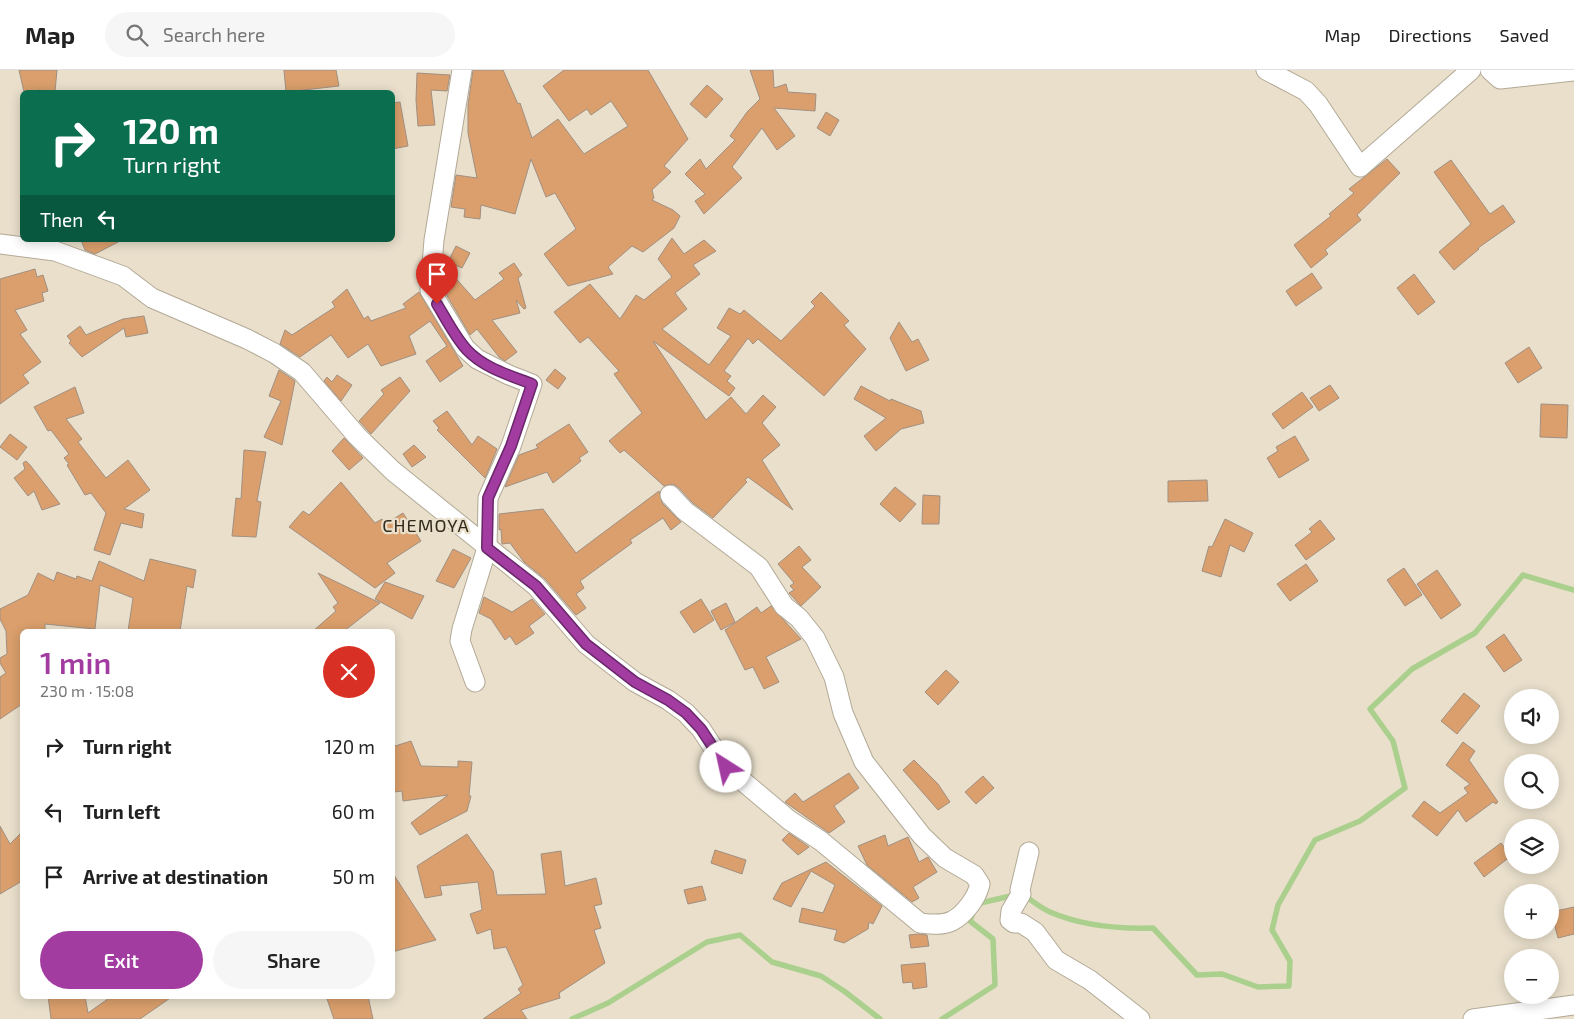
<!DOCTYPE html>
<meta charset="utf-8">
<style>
body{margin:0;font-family:"Exo 2",sans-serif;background:#f6f6f6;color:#222;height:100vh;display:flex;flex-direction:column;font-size:19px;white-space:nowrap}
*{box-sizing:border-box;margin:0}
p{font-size:16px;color:#767676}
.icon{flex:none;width:28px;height:28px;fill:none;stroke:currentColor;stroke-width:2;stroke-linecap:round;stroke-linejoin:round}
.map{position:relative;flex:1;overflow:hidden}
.panel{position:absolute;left:20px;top:559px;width:375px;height:370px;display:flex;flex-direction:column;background:#fff;border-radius:8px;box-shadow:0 2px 12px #0003}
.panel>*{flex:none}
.hud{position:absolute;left:20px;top:20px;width:375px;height:152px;border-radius:8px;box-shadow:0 2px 12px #0003;background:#0b6e4f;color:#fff;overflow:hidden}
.fabs{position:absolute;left:1504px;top:619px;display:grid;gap:10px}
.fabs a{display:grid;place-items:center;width:55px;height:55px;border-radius:50%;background:#fff;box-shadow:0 2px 12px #0003;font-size:25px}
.pin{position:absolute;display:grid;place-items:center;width:42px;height:42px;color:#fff;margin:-51px -21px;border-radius:50% 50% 50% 0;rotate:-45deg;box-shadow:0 0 5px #0007}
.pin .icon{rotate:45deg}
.me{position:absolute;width:55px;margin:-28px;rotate:325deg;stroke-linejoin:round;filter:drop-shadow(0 0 4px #0008)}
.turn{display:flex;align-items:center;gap:18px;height:105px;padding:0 20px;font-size:22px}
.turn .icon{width:65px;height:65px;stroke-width:2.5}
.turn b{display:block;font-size:35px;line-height:42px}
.then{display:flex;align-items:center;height:48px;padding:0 20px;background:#0003;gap:10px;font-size:19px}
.round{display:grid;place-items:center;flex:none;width:52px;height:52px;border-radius:26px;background:#f6f6f6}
.headline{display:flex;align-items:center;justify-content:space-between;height:85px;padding:0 20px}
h1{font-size:30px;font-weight:600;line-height:38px;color:#a23ca1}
.button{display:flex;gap:10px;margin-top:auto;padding:10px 20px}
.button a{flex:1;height:58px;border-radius:30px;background:#a23ca1;color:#fff;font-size:20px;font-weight:600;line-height:58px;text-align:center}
.button a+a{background:#f6f6f6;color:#222}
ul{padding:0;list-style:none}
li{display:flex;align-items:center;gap:15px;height:65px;padding:0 20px}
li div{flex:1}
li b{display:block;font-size:19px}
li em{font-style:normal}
header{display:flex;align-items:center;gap:30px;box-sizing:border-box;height:70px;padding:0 25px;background:#fff;border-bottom:1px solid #e0e0e0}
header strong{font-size:24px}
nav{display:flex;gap:28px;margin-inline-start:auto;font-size:18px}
.search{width:350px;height:45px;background:#f6f6f6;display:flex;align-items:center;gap:12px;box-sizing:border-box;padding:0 18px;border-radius:28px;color:#767676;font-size:19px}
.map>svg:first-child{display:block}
</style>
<header>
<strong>Map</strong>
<div class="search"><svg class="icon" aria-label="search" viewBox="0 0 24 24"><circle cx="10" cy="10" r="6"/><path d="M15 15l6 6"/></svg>Search here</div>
<nav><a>Map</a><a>Directions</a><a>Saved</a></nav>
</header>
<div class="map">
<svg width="1574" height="949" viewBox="0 0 1574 949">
<rect width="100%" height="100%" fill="#e9dfcb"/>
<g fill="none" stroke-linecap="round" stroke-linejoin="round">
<!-- stream -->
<g stroke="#abd08e" stroke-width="5.5">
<path d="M 1024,825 C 1032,831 1041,838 1050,842 C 1082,856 1118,859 1153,858 L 1197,905 L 1222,904 L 1258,917 L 1289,916 L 1290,891 L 1272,860 L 1278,835 L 1315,770 L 1360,751 L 1405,718 L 1393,671 L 1370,639 L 1412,599 L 1475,563 L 1523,505 L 1574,520"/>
<path d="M 572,949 L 608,933 L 707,872 L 740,865 L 772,892 L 821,906 L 844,921 L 880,949"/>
<path d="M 942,949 L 995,915 L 993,869 L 970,851 L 976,834 L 1015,825"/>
</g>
</g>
<!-- building -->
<g fill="#da9f6c" stroke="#a18f81">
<path d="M 19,0 L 57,0 L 55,22 L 38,20 L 39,22 L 24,22 Z"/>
<path d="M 284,0 L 336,0 L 339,16 L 286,22 Z"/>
<path d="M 473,0 L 503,0 L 518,34 L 520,33 L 532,68 L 558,49 L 584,84 L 628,56 L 611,31 L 591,45 L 587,39 L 569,51 L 543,16 L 564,0 L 648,0 L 688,69 L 664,96 L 671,102 L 652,120 L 654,128 L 652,130 L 673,140 L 680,146 L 674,158 L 643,182 L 632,176 L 608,197 L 613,204 L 568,216 L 544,184 L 576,159 L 555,123 L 546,127 L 531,89 L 515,144 L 481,135 L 480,149 L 464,147 L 465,139 L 451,137 L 456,105 L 477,108 L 468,63 L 468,35 Z"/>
<path d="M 750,0 L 773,0 L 774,18 L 786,14 L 788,22 L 816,24 L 815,41 L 774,38 L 795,66 L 777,80 L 762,58 L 732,97 L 742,108 L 704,144 L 695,131 L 705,124 L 685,104 L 700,89 L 706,99 L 735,70 L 730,66 L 747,42 L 760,29 Z"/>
<path d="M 417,3 L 450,5 L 447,21 L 431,20 L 435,55 L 418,56 L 416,30 Z"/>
<path d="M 707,15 L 723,29 L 706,48 L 690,34 Z"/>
<path d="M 400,32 L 408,76 L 392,79 L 392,33 Z"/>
<path d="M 826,42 L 839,50 L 830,66 L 817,58 Z"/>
<path d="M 1387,89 L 1400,103 L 1357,145 L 1361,150 L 1325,180 L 1328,184 L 1311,198 L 1294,175 L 1331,146 L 1329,144 L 1354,123 L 1349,119 Z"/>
<path d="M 1451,90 L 1490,144 L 1503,135 L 1515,152 L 1478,178 L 1479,179 L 1454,200 L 1439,182 L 1471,154 L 1434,102 Z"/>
<path d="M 672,168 L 684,184 L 704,170 L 716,181 L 693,195 L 700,204 L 675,223 L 687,239 L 662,259 L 709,295 L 731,266 L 717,258 L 729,238 L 740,244 L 744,240 L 781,271 L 815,236 L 811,232 L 821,222 L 849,251 L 844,255 L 866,279 L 824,326 L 758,269 L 753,274 L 748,268 L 724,301 L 731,306 L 727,311 L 735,318 L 729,326 L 653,271 L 706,350 L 731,327 L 746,344 L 763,325 L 776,337 L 762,353 L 780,375 L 762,390 L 793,440 L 748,407 L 745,410 L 747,412 L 713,448 L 693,433 L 678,417 L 673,414 L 664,416 L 624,380 L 620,383 L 609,371 L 642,343 L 614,304 L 619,301 L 588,267 L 580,273 L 554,242 L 590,214 L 620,249 L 636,225 L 644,230 L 672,207 L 658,189 Z"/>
<path d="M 81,170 L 122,170 L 95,184 L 85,180 Z"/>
<path d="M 456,176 L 470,183 L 462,198 L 448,192 Z"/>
<path d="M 514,193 L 522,205 L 518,208 L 526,238 L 524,239 L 516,230 L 520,243 L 492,250 L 517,282 L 505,291 L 499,287 L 477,259 L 470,265 L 442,217 L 442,213 L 452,204 L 475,230 L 504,209 L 499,203 Z"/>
<path d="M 35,199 L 37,207 L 43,205 L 48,221 L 42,223 L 44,231 L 15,240 L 27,260 L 20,264 L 41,292 L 23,305 L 29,313 L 0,334 L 0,209 Z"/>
<path d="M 1312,203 L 1322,218 L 1296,236 L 1286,221 Z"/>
<path d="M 1414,204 L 1435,232 L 1418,245 L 1397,218 Z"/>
<path d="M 347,219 L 364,249 L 368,246 L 371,251 L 406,238 L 403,234 L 419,222 L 463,296 L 440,312 L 426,291 L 447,276 L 430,251 L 409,266 L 416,284 L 381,296 L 368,274 L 348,288 L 331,265 L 300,287 L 280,274 L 285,260 L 292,265 L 335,237 L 332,232 Z"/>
<path d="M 144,246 L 148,263 L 126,267 L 124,258 L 82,287 L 69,273 L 71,271 L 67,266 L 80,256 L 86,265 L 123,249 Z"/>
<path d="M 899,252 L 912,272 L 918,269 L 929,290 L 906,301 L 890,268 Z"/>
<path d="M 1529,277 L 1542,298 L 1518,313 L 1505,293 Z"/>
<path d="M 555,299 L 566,308 L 558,319 L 546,310 Z"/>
<path d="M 279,300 L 295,311 L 282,375 L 264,367 L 281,331 L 269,326 Z"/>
<path d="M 337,305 L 352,315 L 341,331 L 324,311 L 327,307 L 332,312 Z"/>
<path d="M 400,307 L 410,321 L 371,364 L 359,351 L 384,324 L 381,320 Z"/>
<path d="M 1330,315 L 1339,328 L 1319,341 L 1310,328 Z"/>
<path d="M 861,316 L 890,331 L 891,329 L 921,341 L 924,353 L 901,359 L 876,381 L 864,366 L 886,348 L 854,329 Z"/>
<path d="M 75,317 L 84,343 L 66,349 L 82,369 L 78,372 L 106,408 L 128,390 L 150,420 L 124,439 L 144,444 L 142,458 L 121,453 L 110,485 L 94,480 L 106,443 L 91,423 L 85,425 L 67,395 L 69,394 L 64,388 L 69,384 L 51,360 L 48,361 L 34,337 Z"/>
<path d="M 1302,322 L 1313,337 L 1283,359 L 1272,344 Z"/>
<path d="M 1541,334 L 1568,335 L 1567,368 L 1540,367 Z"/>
<path d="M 447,341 L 472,375 L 478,366 L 497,379 L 485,408 L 437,360 L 439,358 L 433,351 Z"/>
<path d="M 569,354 L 588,382 L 579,388 L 581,391 L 553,413 L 547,402 L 505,417 L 519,385 L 538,378 L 536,375 Z"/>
<path d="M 10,364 L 27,377 L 17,390 L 0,377 Z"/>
<path d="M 1295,366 L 1309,390 L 1279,408 L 1267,388 L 1278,381 L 1276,377 Z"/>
<path d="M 344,368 L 363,388 L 349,400 L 332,381 Z"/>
<path d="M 414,375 L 426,387 L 412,397 L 403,384 Z"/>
<path d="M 244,380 L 266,382 L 257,431 L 261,432 L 256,467 L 232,466 L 236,428 L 241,429 Z"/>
<path d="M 26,391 L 30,395 L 60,434 L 42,440 L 34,421 L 28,426 L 14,408 L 25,399 L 23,393 Z"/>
<path d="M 1207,410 L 1208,431 L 1168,432 L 1168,411 Z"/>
<path d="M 341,412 L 375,453 L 382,449 L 385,454 L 403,443 L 421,471 L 387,493 L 395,503 L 375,518 L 289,457 L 303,441 L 309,445 Z"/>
<path d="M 895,417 L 916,434 L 900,452 L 880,434 Z"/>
<path d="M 659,421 L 662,433 L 681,452 L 671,460 L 663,448 L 630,470 L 632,473 L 580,511 L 584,518 L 576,524 L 586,538 L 576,545 L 545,509 L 524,492 L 510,473 L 502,474 L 501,459 L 499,460 L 499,444 L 543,439 L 576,483 Z"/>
<path d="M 923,425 L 940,426 L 939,454 L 922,454 Z"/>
<path d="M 1225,449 L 1253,463 L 1244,482 L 1230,475 L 1221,507 L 1202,501 L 1209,476 L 1212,477 Z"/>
<path d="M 1320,450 L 1335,469 L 1306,490 L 1295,475 L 1312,462 L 1309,459 Z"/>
<path d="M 799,476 L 811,490 L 802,497 L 821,517 L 801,536 L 789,523 L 794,520 L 790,516 L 794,513 L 778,494 Z"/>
<path d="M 453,479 L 471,488 L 454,518 L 436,511 Z"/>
<path d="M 150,489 L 196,500 L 193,518 L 187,516 L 180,561 L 128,561 L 133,528 L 100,515 L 95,559 L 45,554 L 45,561 L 22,561 L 22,634 L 0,649 L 0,607 L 6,603 L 0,593 L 0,588 L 7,584 L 6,561 L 0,549 L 0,539 L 28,525 L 38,503 L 54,511 L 57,502 L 76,509 L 77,506 L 92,511 L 99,491 L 144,511 Z"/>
<path d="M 1306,494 L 1318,511 L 1290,531 L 1277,514 Z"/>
<path d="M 1404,498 L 1422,525 L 1405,536 L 1387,510 Z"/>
<path d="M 1437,500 L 1461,535 L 1441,549 L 1417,514 Z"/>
<path d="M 318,503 L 380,533 L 344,561 L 313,561 L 336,541 L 333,537 L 338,533 Z"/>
<path d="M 385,512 L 424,526 L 412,549 L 375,529 Z"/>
<path d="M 484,527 L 512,542 L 532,529 L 545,544 L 529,556 L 534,563 L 516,575 L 510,566 L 505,570 L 491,549 L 479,543 Z"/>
<path d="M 701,529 L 714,550 L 694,563 L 680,542 Z"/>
<path d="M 726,533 L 735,552 L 721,560 L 711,541 Z"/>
<path d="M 771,536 L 801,569 L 766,587 L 779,612 L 764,619 L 753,597 L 745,600 L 725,560 L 757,537 L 761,543 Z"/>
<path d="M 1504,564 L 1522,590 L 1504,602 L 1486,577 Z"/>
<path d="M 946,600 L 959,612 L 938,635 L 925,622 Z"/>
<path d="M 1464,623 L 1480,636 L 1457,664 L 1441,651 Z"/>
<path d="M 411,671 L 421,696 L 458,697 L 458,691 L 472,692 L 469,726 L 471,726 L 467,741 L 420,765 L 411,753 L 448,725 L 403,731 L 402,721 L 394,722 L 392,677 Z"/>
<path d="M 1463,672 L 1475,681 L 1469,690 L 1498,732 L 1496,734 L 1493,732 L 1466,752 L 1458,740 L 1437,766 L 1412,746 L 1424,731 L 1440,743 L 1468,723 L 1464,718 L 1470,714 L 1446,695 Z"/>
<path d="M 914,690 L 938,714 L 950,732 L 938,740 L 903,700 Z"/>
<path d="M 849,703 L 859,718 L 834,736 L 845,752 L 829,763 L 785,732 L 795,723 L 803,732 Z"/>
<path d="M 983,706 L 994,718 L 976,734 L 965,722 Z"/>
<path d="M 0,756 L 10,774 L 22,762 L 22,811 L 0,824 Z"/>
<path d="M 789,763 L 809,777 L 798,785 L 782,770 Z"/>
<path d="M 467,764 L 493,801 L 497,825 L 546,824 L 541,784 L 561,781 L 565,816 L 596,808 L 602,834 L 594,836 L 601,858 L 594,860 L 605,893 L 559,923 L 560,928 L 521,940 L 527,949 L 483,949 L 521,923 L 518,919 L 523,915 L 506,877 L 494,879 L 491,859 L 477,864 L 470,844 L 482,840 L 478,812 L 440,816 L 442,825 L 425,828 L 417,796 Z"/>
<path d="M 885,765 L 888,776 L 908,767 L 919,792 L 928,787 L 937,802 L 913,817 L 919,828 L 912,832 L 867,795 L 858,776 Z"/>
<path d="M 1501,773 L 1511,786 L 1484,807 L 1474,793 Z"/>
<path d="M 715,780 L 746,790 L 742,804 L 711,793 Z"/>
<path d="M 826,792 L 882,836 L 873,854 L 869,852 L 868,859 L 844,873 L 834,870 L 837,860 L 799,852 L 802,838 L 823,843 L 835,815 L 811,801 L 791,837 L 773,829 L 782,813 Z"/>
<path d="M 392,802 L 436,870 L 392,882 Z"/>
<path d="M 702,816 L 706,830 L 688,834 L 684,820 Z"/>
<path d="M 1574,837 L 1574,864 L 1558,868 L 1551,842 Z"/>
<path d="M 918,864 L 927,865 L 929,876 L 911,878 L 909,865 Z"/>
<path d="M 925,893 L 927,917 L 913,919 L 912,912 L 903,913 L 901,895 Z"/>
<path d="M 48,926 L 85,926 L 88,943 L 112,926 L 173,926 L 140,949 L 51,949 Z"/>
<path d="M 326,926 L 368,926 L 373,949 L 334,949 Z"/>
</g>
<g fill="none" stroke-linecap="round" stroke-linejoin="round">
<!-- street casing -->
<g stroke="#b2a996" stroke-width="21">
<g id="street">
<path d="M 462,0 L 434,170 L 430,220 L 465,278 L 477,289 L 509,305 L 532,314 L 511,376 L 488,428 L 487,478 L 462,559 L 460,571 L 475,612"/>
<path d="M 1266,0 L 1306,21 L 1318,34 L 1360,97 L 1471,0"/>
<path d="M 1490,0 L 1500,9 L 1574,1"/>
<path d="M 0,174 L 55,181 L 123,206 L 152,228 L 247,269 L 274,283 L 302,302 L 357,366 L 393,401 L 536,516 L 586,574 L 635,612 L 668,630 L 686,643 L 701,659 L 726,697 L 789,750 L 821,771 L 920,853 C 930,854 942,856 952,851 C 964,845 977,828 980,814 L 974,805 L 945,788 L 922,766 L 864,692 L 843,643 L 834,607 L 815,568 L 799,548 L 784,536 L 759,497 L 685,441 L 670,425"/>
<path d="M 1029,782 L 1020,820 L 1021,824 L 1011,841 L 1010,850 L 1014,853 L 1021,853 L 1035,862 L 1056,890 L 1090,910 L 1140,949"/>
<path d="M 1473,949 L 1574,935"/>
</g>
</g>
<!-- street -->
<use href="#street" stroke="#fff" stroke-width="19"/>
</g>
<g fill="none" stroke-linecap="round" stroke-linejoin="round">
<!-- route casing -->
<g stroke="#692769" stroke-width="12">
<path id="route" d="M 437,234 C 446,249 455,267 467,280 C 484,298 509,305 532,314 L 511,376 L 488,428 L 487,478 L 536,516 L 586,574 L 635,612 L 668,630 L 686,643 L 701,659 L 726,697"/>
</g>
<!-- route -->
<use href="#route" stroke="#a23ca1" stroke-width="9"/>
</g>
<g text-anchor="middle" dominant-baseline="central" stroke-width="4.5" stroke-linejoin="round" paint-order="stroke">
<!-- quarter labels -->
<g font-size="18" letter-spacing="1" fill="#322a1a" stroke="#e9dfcb">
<text x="426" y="455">CHEMOYA</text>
</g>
</g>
</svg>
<div class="fabs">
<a><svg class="icon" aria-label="sound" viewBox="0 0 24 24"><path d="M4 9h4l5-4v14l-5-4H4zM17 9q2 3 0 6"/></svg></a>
<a><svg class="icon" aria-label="search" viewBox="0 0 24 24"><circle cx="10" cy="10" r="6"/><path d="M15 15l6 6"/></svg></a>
<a><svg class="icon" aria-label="layers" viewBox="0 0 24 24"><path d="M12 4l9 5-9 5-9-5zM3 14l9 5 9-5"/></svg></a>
<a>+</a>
<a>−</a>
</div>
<div class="pin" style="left:437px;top:234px;background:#d93025"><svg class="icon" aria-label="arrive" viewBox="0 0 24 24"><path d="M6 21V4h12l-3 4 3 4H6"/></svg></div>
<svg class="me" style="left:726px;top:697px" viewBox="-20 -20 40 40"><circle r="19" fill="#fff"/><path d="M0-13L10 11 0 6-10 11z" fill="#a23ca1"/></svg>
<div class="hud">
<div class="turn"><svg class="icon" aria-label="right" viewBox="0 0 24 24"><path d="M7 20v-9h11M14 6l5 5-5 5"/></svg><div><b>120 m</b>Turn right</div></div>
<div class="then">Then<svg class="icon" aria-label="left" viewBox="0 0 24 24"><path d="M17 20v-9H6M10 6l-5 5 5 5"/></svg></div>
</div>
<section class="panel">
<div class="headline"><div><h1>1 min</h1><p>230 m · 15:08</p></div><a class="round" style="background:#d93025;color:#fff"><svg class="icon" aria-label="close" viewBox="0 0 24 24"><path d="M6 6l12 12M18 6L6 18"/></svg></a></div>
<ul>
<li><svg class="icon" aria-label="right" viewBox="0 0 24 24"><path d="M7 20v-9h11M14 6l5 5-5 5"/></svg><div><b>Turn right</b></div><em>120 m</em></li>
<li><svg class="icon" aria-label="left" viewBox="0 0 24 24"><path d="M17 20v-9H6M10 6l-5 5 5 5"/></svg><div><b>Turn left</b></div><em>60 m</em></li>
<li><svg class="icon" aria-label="arrive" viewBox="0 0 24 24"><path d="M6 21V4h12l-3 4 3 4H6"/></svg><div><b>Arrive at destination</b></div><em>50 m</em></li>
</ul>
<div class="button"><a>Exit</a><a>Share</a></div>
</section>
</div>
